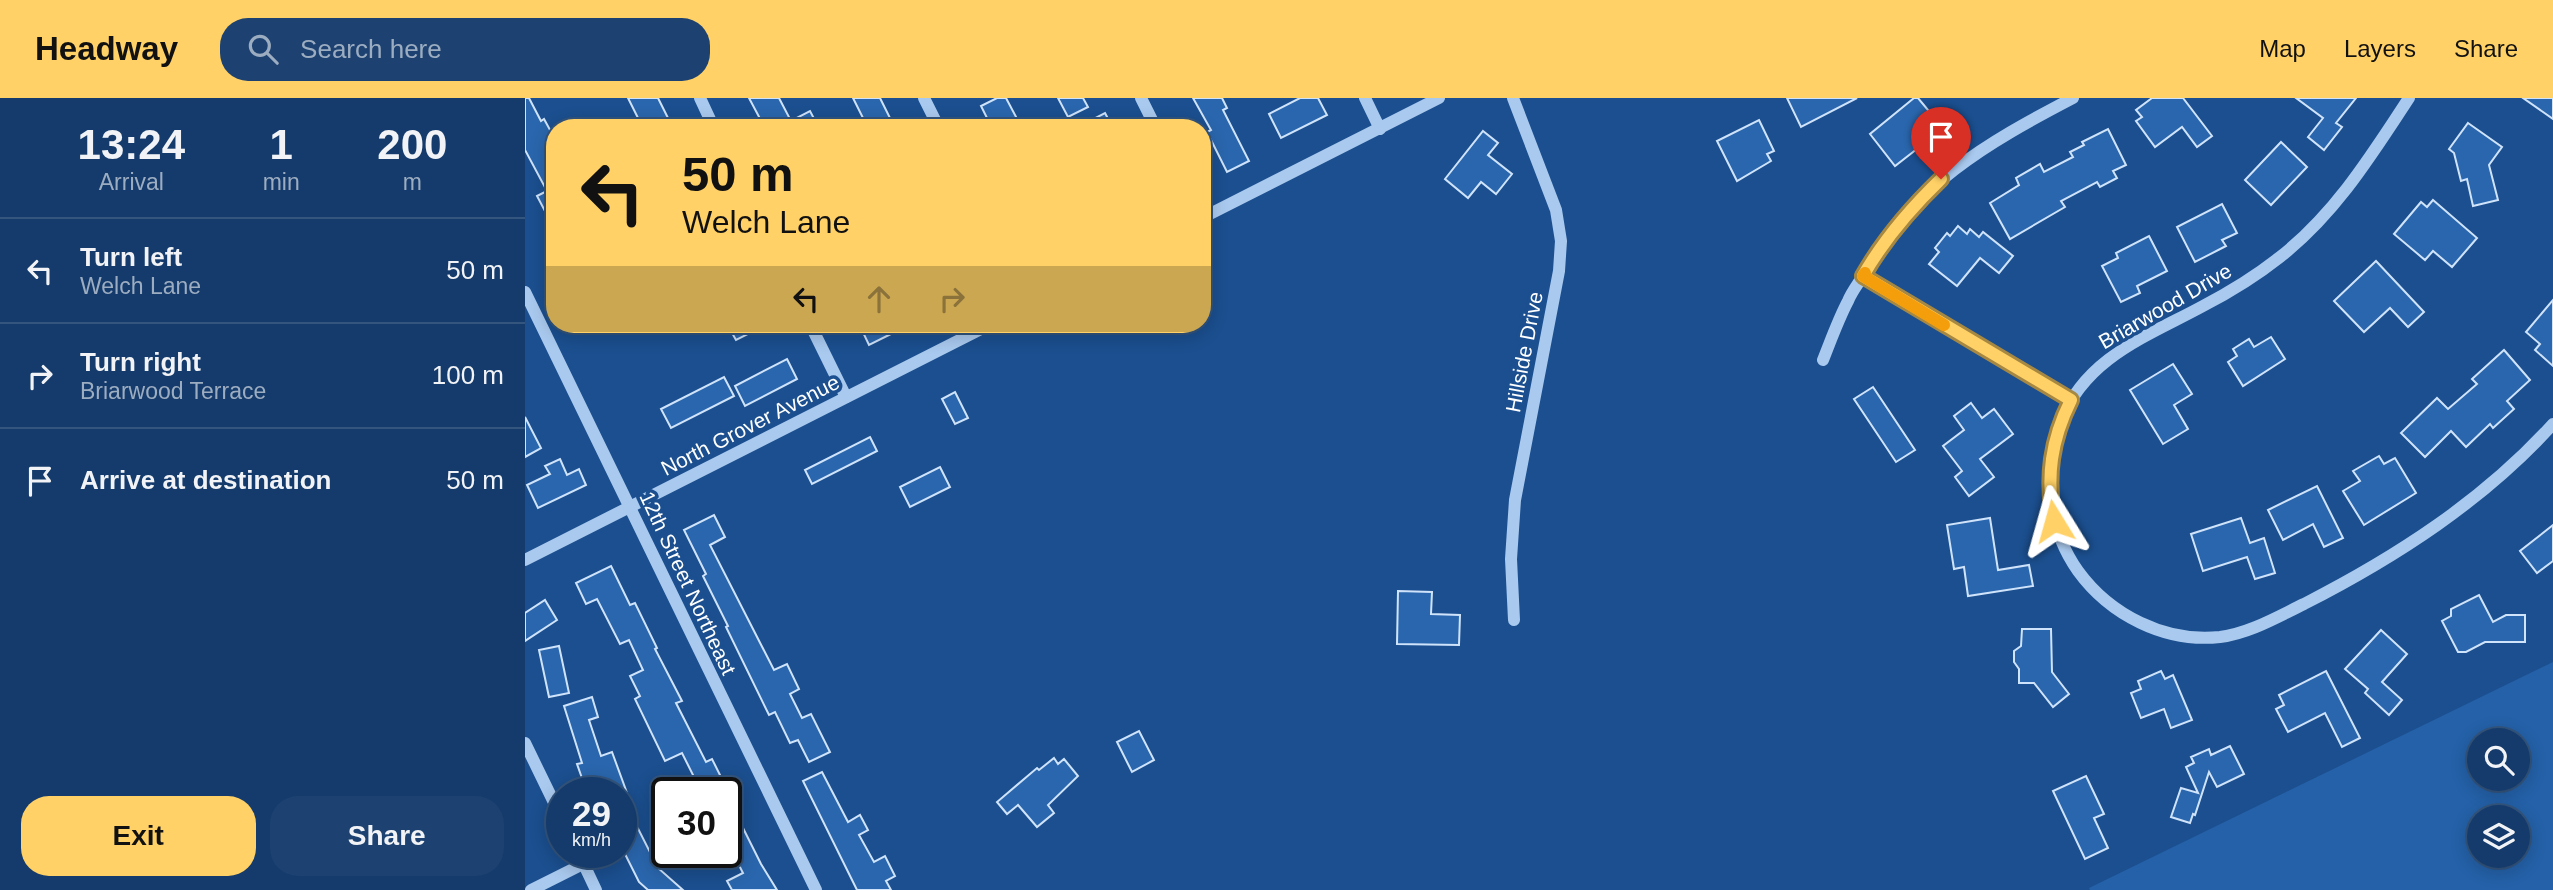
<!DOCTYPE html>
<style>
body{margin:0;font-family:Arial,sans-serif;background:#1d4271;color:#f1f3f6;height:100vh;display:flex;flex-direction:column;font-size:26px;white-space:nowrap}
*{box-sizing:border-box;margin:0}
p{font-size:23px;color:#9dadc1}
.icon{flex:none;width:38px;height:38px;fill:none;stroke:currentColor;stroke-width:2;stroke-linecap:round;stroke-linejoin:round}
.map{position:relative;flex:1;overflow:hidden}
.details{display:flex;flex-direction:column;background:#143b6b;width:525px}
.details>*{flex:none}
.hud{position:absolute;left:21px;top:21px;width:665px;height:214px;border-radius:28px;box-shadow:0 4px 18px #0003,0 0 0 2px #33557e;background:#ffd166;color:#111;overflow:hidden}
.fabs{position:absolute;left:1942px;top:630px;display:grid;gap:14px}
.fabs a{display:grid;place-items:center;width:63px;height:63px;border-radius:50%;background:#143b6b;box-shadow:0 4px 18px #0003,0 0 0 2px #33557e;font-size:35px}
.speed{position:absolute;left:21px;top:679px;display:flex;gap:14px;font-size:35px;font-weight:700;text-align:center}
.speed>*{display:grid;place-content:center;width:91px;height:91px;border-radius:50%;background:#143b6b;box-shadow:0 4px 18px #0003,0 0 0 2px #33557e;line-height:1}
.speed small{font-size:18px;font-weight:400}
.speed .limit{border:4px solid #111;border-radius:10px;background:#fff;color:#111}
.pin{position:absolute;display:grid;place-items:center;width:60px;height:60px;color:#fff;margin:-72px -30px;border-radius:50% 50% 50% 0;rotate:-45deg;box-shadow:0 0 7px #0007}
.pin .icon{rotate:45deg}
.me{position:absolute;width:77px;margin:-38px;rotate:352deg;stroke-linejoin:round;filter:drop-shadow(0 0 5px #0008)}
.turn{display:flex;align-items:center;gap:24px;height:147px;padding:0 21px;font-size:32px}
.turn .icon{width:91px;height:91px;stroke-width:2.5}
.turn b{display:block;font-size:49px;line-height:60px}
.lanes{display:flex;align-items:center;height:66px;padding:0 21px;background:#0003;justify-content:center;gap:35px;direction:ltr}
.lanes .off{opacity:.35}
.eta{display:flex;justify-content:space-evenly;align-items:center;height:119px;text-align:center}
.eta b{font-size:42px;font-weight:700;line-height:49px}
.primary-button{display:flex;gap:14px;margin-top:auto;padding:14px 21px}
.primary-button a{flex:1;height:80px;border-radius:28px;background:#ffd166;color:#111;font-size:28px;font-weight:700;line-height:80px;text-align:center}
.primary-button a+a{background:#1d4271;color:#f1f3f6}
ul{padding:0;list-style:none}
li{display:flex;align-items:center;gap:21px;height:105px;padding:0 21px;border-top:2px solid #33557e}
li div{flex:1}
li b{display:block;font-size:26px}
li em{font-style:normal}
header{display:flex;align-items:center;gap:42px;box-sizing:border-box;height:98px;padding:0 35px;background:#ffd166;color:#111}
header strong{font-size:33px}
nav{display:flex;gap:38px;margin-inline-start:auto;font-size:24px}
.search{width:490px;height:63px;background:#1d4271;display:flex;align-items:center;gap:18px;box-sizing:border-box;padding:0 24px;border-radius:28px;color:#9dadc1;font-size:26px}
main{display:flex;flex:1;min-height:0}
.map>svg:first-child{display:block}
</style>
<header>
<strong>Headway</strong>
<div class="search"><svg class="icon" aria-label="search" viewBox="0 0 24 24"><circle cx="10" cy="10" r="6"/><path d="M15 15l6 6"/></svg>Search here</div>
<nav><a>Map</a><a>Layers</a><a>Share</a></nav>
</header>
<main>
<section class="details">
<div class="eta">
<div><b>13:24</b><p>Arrival</p></div>
<div><b>1</b><p>min</p></div>
<div><b>200</b><p>m</p></div>
</div>
<ul>
<li><svg class="icon" aria-label="left" viewBox="0 0 24 24"><path d="M17 20v-9H6M10 6l-5 5 5 5"/></svg><div><b>Turn left</b><p>Welch Lane</p></div><em>50 m</em></li>
<li><svg class="icon" aria-label="right" viewBox="0 0 24 24"><path d="M7 20v-9h11M14 6l5 5-5 5"/></svg><div><b>Turn right</b><p>Briarwood Terrace</p></div><em>100 m</em></li>
<li><svg class="icon" aria-label="arrive" viewBox="0 0 24 24"><path d="M6 21V4h12l-3 4 3 4H6"/></svg><div><b>Arrive at destination</b></div><em>50 m</em></li>
</ul>
<div class="primary-button"><a>Exit</a><a>Share</a></div>
</section>
<div class="map">
<svg width="2028" height="792" viewBox="0 0 2028 792">
<rect width="100%" height="100%" fill="#1b4f8f"/>
<!-- green -->
<path fill="#2461a8" fill-rule="evenodd" d="M 2028,564 L 2028,792 L 1565,792 L 1564,790 ZM 1955,642 L 1993,642 L 1993,681 L 1955,681 ZM 1955,719 L 1993,719 L 1993,758 L 1955,758 Z"/>
<!-- building -->
<g fill="#2a66ad" stroke="#cfe3fa" stroke-width="2">
<path d="M 0,0 L 4,0 L 16,23 L 19,21 L 30,41 L 30,132 L 12,98 L 22,93 L 0,52 Z"/>
<path d="M 103,0 L 133,0 L 148,30 L 118,30 Z"/>
<path d="M 224,0 L 254,0 L 266,23 L 285,13 L 294,30 L 240,30 Z"/>
<path d="M 328,0 L 355,0 L 367,24 L 355,30 L 343,30 Z"/>
<path d="M 472,0 L 481,0 L 497,30 L 467,30 L 456,8 Z"/>
<path d="M 533,0 L 558,0 L 563,9 L 543,19 Z"/>
<path d="M 668,0 L 697,0 L 702,10 L 698,12 L 724,63 L 702,74 L 682,34 L 686,32 Z"/>
<path d="M 775,0 L 793,0 L 802,17 L 756,40 L 744,16 Z"/>
<path d="M 1262,0 L 1332,0 L 1276,29 Z"/>
<path d="M 1389,0 L 1393,0 L 1418,30 L 1398,49 L 1397,47 L 1370,68 L 1345,36 Z"/>
<path d="M 1627,0 L 1658,0 L 1687,38 L 1672,49 L 1657,29 L 1630,49 L 1611,23 L 1617,19 L 1611,12 Z"/>
<path d="M 1771,0 L 1831,0 L 1811,25 L 1817,29 L 1799,52 L 1783,39 L 1798,20 Z"/>
<path d="M 1998,0 L 2028,0 L 2028,21 Z"/>
<path d="M 580,15 L 588,30 L 551,30 Z"/>
<path d="M 1234,22 L 1249,53 L 1242,56 L 1246,63 L 1212,83 L 1192,43 Z"/>
<path d="M 1943,25 L 1977,49 L 1964,67 L 1973,102 L 1948,108 L 1942,81 L 1936,83 L 1929,55 L 1924,51 Z"/>
<path d="M 1583,31 L 1601,67 L 1588,73 L 1592,80 L 1575,89 L 1572,84 L 1536,103 L 1540,109 L 1485,141 L 1465,105 L 1494,87 L 1491,80 L 1515,66 L 1519,74 L 1548,59 L 1545,54 L 1559,47 L 1557,44 Z"/>
<path d="M 958,33 L 973,45 L 963,57 L 987,76 L 971,96 L 956,84 L 943,100 L 920,81 Z"/>
<path d="M 1756,44 L 1782,69 L 1746,107 L 1720,82 Z"/>
<path d="M 1908,102 L 1952,140 L 1927,169 L 1908,153 L 1900,162 L 1869,136 L 1896,104 L 1902,109 Z"/>
<path d="M 1697,106 L 1712,135 L 1697,142 L 1701,148 L 1670,164 L 1652,129 Z"/>
<path d="M 1433,128 L 1442,136 L 1445,131 L 1454,139 L 1458,134 L 1488,158 L 1474,175 L 1455,160 L 1432,188 L 1404,166 L 1414,154 L 1410,150 L 1422,135 L 1425,138 Z"/>
<path d="M 1624,138 L 1642,173 L 1612,188 L 1615,195 L 1596,204 L 1577,168 L 1593,160 L 1591,155 Z"/>
<path d="M 1851,163 L 1899,214 L 1883,229 L 1865,210 L 1839,234 L 1809,203 Z"/>
<path d="M 2028,202 L 2028,268 L 2010,252 L 2015,246 L 2001,234 Z"/>
<path d="M 202,226 L 243,226 L 211,242 Z"/>
<path d="M 334,226 L 363,226 L 368,235 L 344,247 Z"/>
<path d="M 1746,239 L 1760,261 L 1718,288 L 1703,264 L 1712,258 L 1708,251 L 1724,241 L 1729,249 Z"/>
<path d="M 1979,252 L 2005,282 L 1982,303 L 1989,311 L 1968,330 L 1965,326 L 1941,349 L 1926,333 L 1900,359 L 1876,335 L 1912,300 L 1923,311 L 1952,286 L 1947,281 Z"/>
<path d="M 262,261 L 272,281 L 220,308 L 210,288 Z"/>
<path d="M 1648,266 L 1667,296 L 1649,307 L 1663,331 L 1638,346 L 1605,292 Z"/>
<path d="M 199,279 L 209,298 L 146,330 L 136,311 Z"/>
<path d="M 1348,289 L 1390,352 L 1371,364 L 1329,301 Z"/>
<path d="M 430,294 L 443,320 L 430,326 L 417,301 Z"/>
<path d="M 1446,305 L 1457,320 L 1469,311 L 1488,336 L 1455,361 L 1469,379 L 1444,398 L 1430,379 L 1437,373 L 1418,348 L 1439,332 L 1429,318 Z"/>
<path d="M 0,319 L 16,350 L 0,359 Z"/>
<path d="M 345,339 L 352,353 L 287,386 L 280,372 Z"/>
<path d="M 1854,358 L 1859,366 L 1870,360 L 1891,395 L 1839,427 L 1818,393 L 1835,383 L 1828,373 Z"/>
<path d="M 35,361 L 42,377 L 54,371 L 61,387 L 13,410 L 2,387 L 25,376 L 20,368 Z"/>
<path d="M 415,369 L 425,389 L 385,409 L 375,389 Z"/>
<path d="M 1792,388 L 1818,440 L 1799,449 L 1788,426 L 1758,442 L 1743,412 Z"/>
<path d="M 189,417 L 200,439 L 185,447 L 249,572 L 262,566 L 274,591 L 265,596 L 277,620 L 286,616 L 305,654 L 284,664 L 273,642 L 265,645 L 250,614 L 244,617 L 201,529 L 203,528 L 178,478 L 181,476 L 159,432 Z"/>
<path d="M 1465,420 L 1473,472 L 1504,467 L 1508,488 L 1443,498 L 1439,469 L 1429,471 L 1422,427 Z"/>
<path d="M 1716,420 L 1725,445 L 1739,440 L 1750,475 L 1730,481 L 1722,459 L 1678,473 L 1666,436 Z"/>
<path d="M 2028,427 L 2028,463 L 2012,475 L 1995,453 Z"/>
<path d="M 86,468 L 105,507 L 110,505 L 132,550 L 130,551 L 157,603 L 151,605 L 181,664 L 187,661 L 204,695 L 177,695 L 157,655 L 140,663 L 110,601 L 115,598 L 105,578 L 118,572 L 104,542 L 95,546 L 72,501 L 61,506 L 51,485 Z"/>
<path d="M 873,493 L 907,494 L 906,516 L 935,517 L 934,547 L 872,546 Z"/>
<path d="M 1954,497 L 1968,524 L 1981,517 L 2000,517 L 2000,544 L 1960,544 L 1941,554 L 1933,554 L 1917,523 L 1926,518 L 1926,511 Z"/>
<path d="M 20,502 L 32,522 L 0,543 L 0,515 Z"/>
<path d="M 1497,531 L 1526,531 L 1527,574 L 1544,596 L 1528,609 L 1509,585 L 1494,585 L 1494,571 L 1489,564 L 1489,553 L 1496,548 Z"/>
<path d="M 1856,532 L 1882,556 L 1857,584 L 1877,602 L 1864,617 L 1840,595 L 1843,591 L 1820,571 Z"/>
<path d="M 34,548 L 44,595 L 24,599 L 14,552 Z"/>
<path d="M 1636,573 L 1640,581 L 1648,577 L 1667,622 L 1646,630 L 1639,611 L 1616,620 L 1606,595 L 1616,591 L 1613,583 Z"/>
<path d="M 1801,573 L 1835,640 L 1817,649 L 1800,615 L 1763,634 L 1751,611 L 1759,607 L 1754,597 Z"/>
<path d="M 67,599 L 73,619 L 64,622 L 76,658 L 87,654 L 102,695 L 72,695 L 67,680 L 58,683 L 52,666 L 57,665 L 39,608 Z"/>
<path d="M 614,633 L 629,662 L 607,674 L 592,644 Z"/>
<path d="M 1705,648 L 1719,676 L 1692,689 L 1684,674 L 1670,717 L 1668,716 L 1665,725 L 1646,719 L 1656,690 L 1673,695 L 1661,669 L 1669,665 L 1666,659 L 1684,651 L 1686,657 Z"/>
<path d="M 529,660 L 533,666 L 539,661 L 553,678 L 523,707 L 529,715 L 512,729 L 493,707 L 482,716 L 472,704 L 512,670 L 514,672 Z"/>
<path d="M 297,674 L 323,724 L 335,717 L 343,732 L 334,737 L 349,764 L 360,758 L 370,778 L 361,783 L 366,792 L 332,792 L 278,683 Z"/>
<path d="M 1561,678 L 1579,716 L 1569,720 L 1583,750 L 1560,761 L 1528,693 Z"/>
<path d="M 201,696 L 236,766 L 252,792 L 207,792 L 202,783 L 218,775 L 201,742 Z"/>
<path d="M 96,697 L 133,770 L 158,792 L 123,792 L 114,784 L 96,748 Z"/>
</g>
<g fill="none" stroke-linecap="round" stroke-linejoin="round">
<!-- minor -->
<g stroke="#a9c9ee" stroke-width="12">
<path d="M 175,0 L 189,30"/>
<path d="M 399,0 L 414,30"/>
<path d="M 616,0 L 631,30"/>
<path d="M 840,0 L 855,31"/>
<path d="M 988,0 L 1031,112 L 1036,143 L 1034,173 L 990,402 L 986,461 L 989,522"/>
<path d="M 1884,0 C 1846,58 1810,116 1755,159 C 1731,178 1705,194 1678,208 C 1623,238 1561,259 1536,323 C 1517,372 1522,429 1553,473 C 1585,517 1640,545 1695,539 C 1725,535 1752,519 1779,506 C 1871,459 1958,403 2028,326"/>
<path d="M 677,120 L 914,0"/>
<path d="M 1338,178 L 1546,302"/>
<path d="M 0,194 C 98,393 193,593 291,792"/>
<path d="M 285,226 L 321,299"/>
<path d="M 1298,262 C 1306,242 1313,222 1323,203 C 1327,193 1334,185 1339,176 C 1390,86 1460,46 1548,0"/>
<path d="M 0,462 L 466,226"/>
<path d="M 0,645 L 37,721"/>
<path d="M 53,754 L 71,792"/>
<path d="M 6,792 L 58,766"/>
</g>
</g>
<g fill="none" stroke-linecap="round" stroke-linejoin="round">
<!-- route casing -->
<g stroke="#a68842" stroke-width="18">
<path id="route" d="M 1416,81 C 1386,110 1359,141 1338,178 L 1546,302 C 1526,342 1521,379 1529,423"/>
</g>
<!-- route -->
<use href="#route" stroke="#ffd166" stroke-width="12"/>
<!-- slow -->
<path stroke="#f59e0b" stroke-width="12" d="M 1340,175 L 1338,178 L 1419,227"/>
</g>
<g text-anchor="middle" dominant-baseline="central" stroke-width="7" stroke-linejoin="round" paint-order="stroke">
<!-- street labels -->
<g font-size="21" fill="#fff" stroke="#1b4f8f">
<text transform="translate(1640 208) rotate(-30)">Briarwood Drive</text>
<text transform="translate(999 254) rotate(-79)">Hillside Drive</text>
<text transform="translate(225 327) rotate(-27)">North Grover Avenue</text>
<text transform="translate(163 485) rotate(65)">12th Street Northeast</text>
</g>
</g>
</svg>
<div class="fabs">
<a><svg class="icon" aria-label="search" viewBox="0 0 24 24"><circle cx="10" cy="10" r="6"/><path d="M15 15l6 6"/></svg></a>
<a><svg class="icon" aria-label="layers" viewBox="0 0 24 24"><path d="M12 4l9 5-9 5-9-5zM3 14l9 5 9-5"/></svg></a>
</div>
<div class="speed"><div>29<small>km/h</small></div><div class="limit">30</div></div>
<div class="pin" style="left:1416px;top:81px;background:#d93025"><svg class="icon" aria-label="arrive" viewBox="0 0 24 24"><path d="M6 21V4h12l-3 4 3 4H6"/></svg></div>
<svg class="me" style="left:1529px;top:423px" viewBox="-20 -20 40 40"><path d="M0-17L14 15 0 8-14 15z" fill="#ffd166" stroke="#fff" stroke-width="4"/></svg>
<div class="hud">
<div class="turn"><svg class="icon" aria-label="left" viewBox="0 0 24 24"><path d="M17 20v-9H6M10 6l-5 5 5 5"/></svg><div><b>50 m</b>Welch Lane</div></div>
<div class="lanes"><svg class="icon" aria-label="left" viewBox="0 0 24 24"><path d="M17 20v-9H6M10 6l-5 5 5 5"/></svg><svg class="icon off" aria-label="ahead" viewBox="0 0 24 24"><path d="M12 20V5M6 11l6-6 6 6"/></svg><svg class="icon off" aria-label="right" viewBox="0 0 24 24"><path d="M7 20v-9h11M14 6l5 5-5 5"/></svg></div>
</div>
</div>
</main>
